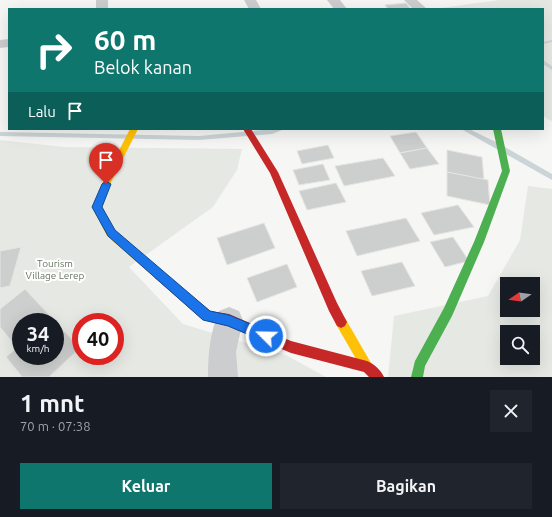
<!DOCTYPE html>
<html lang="id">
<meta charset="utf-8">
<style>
body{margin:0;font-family:Ubuntu,sans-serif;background:#20242c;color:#f1f3f6;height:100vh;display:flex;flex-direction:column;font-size:15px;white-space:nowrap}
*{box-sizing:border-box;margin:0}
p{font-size:13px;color:#9ea1a6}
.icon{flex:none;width:22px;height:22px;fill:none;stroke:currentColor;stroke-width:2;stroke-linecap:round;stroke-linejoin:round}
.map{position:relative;height:377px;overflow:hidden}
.panel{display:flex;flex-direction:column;background:#171b24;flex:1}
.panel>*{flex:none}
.top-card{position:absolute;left:8px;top:8px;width:536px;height:122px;border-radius:0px;box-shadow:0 4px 16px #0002;background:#0f766e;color:#fff;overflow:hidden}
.needle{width:26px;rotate:257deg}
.tools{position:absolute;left:500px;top:277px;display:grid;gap:8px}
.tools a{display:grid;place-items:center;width:40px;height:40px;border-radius:0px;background:#171b24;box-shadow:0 4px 16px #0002;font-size:20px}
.speed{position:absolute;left:12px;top:313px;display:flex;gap:8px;font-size:20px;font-weight:700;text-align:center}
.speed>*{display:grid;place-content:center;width:52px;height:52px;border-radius:50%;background:#171b24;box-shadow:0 4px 16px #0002;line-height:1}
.speed small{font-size:10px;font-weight:400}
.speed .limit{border:6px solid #d22;background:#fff;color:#111}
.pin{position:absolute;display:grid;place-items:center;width:34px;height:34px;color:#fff;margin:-41px -17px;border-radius:50% 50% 50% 0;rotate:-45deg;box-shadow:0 0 4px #0007}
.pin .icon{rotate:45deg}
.me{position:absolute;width:44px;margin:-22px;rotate:293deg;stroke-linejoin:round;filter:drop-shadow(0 0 3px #0008)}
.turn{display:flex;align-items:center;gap:14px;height:84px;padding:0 20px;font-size:18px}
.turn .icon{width:52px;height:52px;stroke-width:2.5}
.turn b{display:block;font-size:28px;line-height:34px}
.then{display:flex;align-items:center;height:38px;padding:0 20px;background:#0003;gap:8px;font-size:15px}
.round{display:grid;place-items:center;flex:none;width:42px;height:42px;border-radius:0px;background:#20242c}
.headline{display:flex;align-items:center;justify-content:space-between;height:68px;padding:0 20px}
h1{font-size:24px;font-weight:700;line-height:30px}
.action{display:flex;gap:8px;margin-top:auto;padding:8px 20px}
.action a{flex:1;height:46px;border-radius:0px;background:#0f766e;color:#fff;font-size:16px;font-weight:700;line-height:46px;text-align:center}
.action a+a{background:#20242c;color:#f1f3f6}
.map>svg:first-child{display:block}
</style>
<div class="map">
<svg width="552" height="377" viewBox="0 0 552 377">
<rect width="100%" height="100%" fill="#f6f6f5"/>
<!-- green -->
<g fill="#e6e9e3" fill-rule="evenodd">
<path d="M 499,0 L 552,0 L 552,121 L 547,119 L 543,115 L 543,9 L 434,9 Z"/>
<path d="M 0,140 L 64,147 L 242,149 L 237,170 L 213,207 L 129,267 L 183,324 L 286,355 L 326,377 L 0,377 ZM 21,322 L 55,322 L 55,356 L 21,356 ZM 81,322 L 115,322 L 115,356 L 81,356 Z"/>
<path d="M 528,186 L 552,189 L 552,377 L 388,377 L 394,316 L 488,296 L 520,240 ZM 507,284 L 533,284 L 533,310 L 507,310 ZM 507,332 L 533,332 L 533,358 L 507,358 Z"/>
</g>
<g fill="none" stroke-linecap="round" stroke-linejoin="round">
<!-- stream -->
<g fill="#cbd4d6" fill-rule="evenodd">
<path d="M 552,40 L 552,42 L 543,44 L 543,42 Z"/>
<path d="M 543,60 L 552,66 L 552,70 L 543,64 Z"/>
<path d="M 274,129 L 283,129 L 282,130 L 272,134 L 199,140 L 0,136 L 0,132 L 199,136 Z"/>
<path d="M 461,129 L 469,129 L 498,143 L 552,174 L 552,180 Z"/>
</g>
</g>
<!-- building -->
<g fill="#cdcfcf" stroke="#e5e5e4">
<path d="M 406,3 L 411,9 L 388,9 L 385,5 Z"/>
<path d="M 416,132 L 427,148 L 400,153 L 390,136 Z"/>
<path d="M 328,145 L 334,158 L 302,164 L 297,151 Z"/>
<path d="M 427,148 L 439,164 L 410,169 L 400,153 Z"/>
<path d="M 447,150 L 482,157 L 484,180 L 447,172 Z"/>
<path d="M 383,158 L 395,176 L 344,186 L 335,166 Z"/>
<path d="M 323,164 L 330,180 L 299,185 L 293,170 Z"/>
<path d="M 447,172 L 488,180 L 490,205 L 447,196 Z"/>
<path d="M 336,183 L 346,202 L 307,210 L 299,191 Z"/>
<path d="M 458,205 L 474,227 L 434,235 L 421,213 Z"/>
<path d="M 406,218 L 420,241 L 357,256 L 346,231 Z"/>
<path d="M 264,223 L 275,248 L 227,265 L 217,238 Z"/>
<path d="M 453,237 L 469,261 L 445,267 L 430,242 Z"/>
<path d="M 21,247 L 10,286 L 0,288 L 0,251 Z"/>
<path d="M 402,262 L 415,286 L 372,296 L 361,271 Z"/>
<path d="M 287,264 L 297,287 L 257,302 L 247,278 Z"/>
<path d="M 25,289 L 52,318 L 47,322 L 21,322 L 21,344 L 17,348 L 0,327 L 0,309 Z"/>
<path d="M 52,318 L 80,348 L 49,377 L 22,377 L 6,357 L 21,344 L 21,356 L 55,356 L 55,322 L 47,322 Z"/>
</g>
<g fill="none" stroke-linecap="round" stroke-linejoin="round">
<!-- street -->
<g fill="#cccdce" fill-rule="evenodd">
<rect x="96" y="0" width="12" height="9"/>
<path d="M 244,0 L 256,0 L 261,9 L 249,9 Z"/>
<path d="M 327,0 L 340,0 L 347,9 L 334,9 Z"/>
<path d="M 404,0 L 417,0 L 427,9 L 413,9 Z"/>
<path d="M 9,39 L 9,47 L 0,48 L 0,40 Z"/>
<path d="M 229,307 L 239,311 L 243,320 L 236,352 L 238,377 L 208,377 C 208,353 210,333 219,311 Z"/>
</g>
<!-- fast -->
<path fill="#4caf50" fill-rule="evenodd" d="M 493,129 L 501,129 L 510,171 L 484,242 L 452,316 L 425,366 L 423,377 L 411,377 L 415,361 L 444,308 L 474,242 L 502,171 Z"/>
<!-- slow -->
<g fill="#ffc107" fill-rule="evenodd">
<path d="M 130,129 L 138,129 L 110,184 L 102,207 L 115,230 L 163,272 L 164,275 L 163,278 L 159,280 L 155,278 L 107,236 L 92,207 L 102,184 Z"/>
<path d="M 341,316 L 345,318 L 371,363 L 373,367 L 371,371 L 367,373 L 363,371 L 337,326 L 335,322 L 337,318 Z"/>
</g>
<!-- jam -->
<g fill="#c62828" fill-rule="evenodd">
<path d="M 243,129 L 251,129 L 278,172 L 337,303 L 347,322 L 345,326 L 341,328 L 337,326 L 329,311 L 270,173 Z"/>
<path d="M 159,270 L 163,272 L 210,311 L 229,314 L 291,341 L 367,361 C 374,364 381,370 384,377 L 369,377 L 364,372 L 291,353 L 228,326 L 203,320 L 155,278 L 154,275 L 155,272 Z"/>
</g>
</g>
<!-- route -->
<path fill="#1a73e8" stroke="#114b97" d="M 106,181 L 111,184 L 102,207 L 115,230 L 210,311 L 229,315 L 270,332 L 272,336 L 270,341 L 266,342 L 228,326 L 203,320 L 108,236 L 92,207 L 102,184 Z"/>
<g text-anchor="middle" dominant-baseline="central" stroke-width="4" stroke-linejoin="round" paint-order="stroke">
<!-- park labels -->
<g font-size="10" fill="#657760" stroke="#fff">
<text x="55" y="263">Tourism<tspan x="55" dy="12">Village Lerep</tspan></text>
</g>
</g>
</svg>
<div class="tools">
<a><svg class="needle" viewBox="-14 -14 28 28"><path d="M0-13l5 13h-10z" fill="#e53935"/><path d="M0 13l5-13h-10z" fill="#9ea1a6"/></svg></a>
<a><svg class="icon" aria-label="search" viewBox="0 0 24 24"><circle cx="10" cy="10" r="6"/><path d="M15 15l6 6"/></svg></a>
</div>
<div class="speed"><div>34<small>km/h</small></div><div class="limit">40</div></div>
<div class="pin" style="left:106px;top:184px;background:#d93025"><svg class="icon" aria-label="arrive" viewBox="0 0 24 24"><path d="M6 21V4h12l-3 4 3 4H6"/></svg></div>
<svg class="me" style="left:266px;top:336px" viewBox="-20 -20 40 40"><circle r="17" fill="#1a73e8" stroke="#fff" stroke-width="3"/><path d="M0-11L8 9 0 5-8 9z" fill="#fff"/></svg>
<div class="top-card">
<div class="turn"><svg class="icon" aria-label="right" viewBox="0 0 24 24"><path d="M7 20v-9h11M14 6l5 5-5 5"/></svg><div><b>60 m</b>Belok kanan</div></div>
<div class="then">Lalu<svg class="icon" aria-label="arrive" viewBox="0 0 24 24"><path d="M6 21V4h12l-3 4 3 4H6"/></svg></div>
</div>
</div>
<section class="panel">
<div class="headline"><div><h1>1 mnt</h1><p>70 m · 07:38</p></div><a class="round"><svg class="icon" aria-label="close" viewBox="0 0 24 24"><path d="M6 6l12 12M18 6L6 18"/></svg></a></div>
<div class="action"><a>Keluar</a><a>Bagikan</a></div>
</section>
